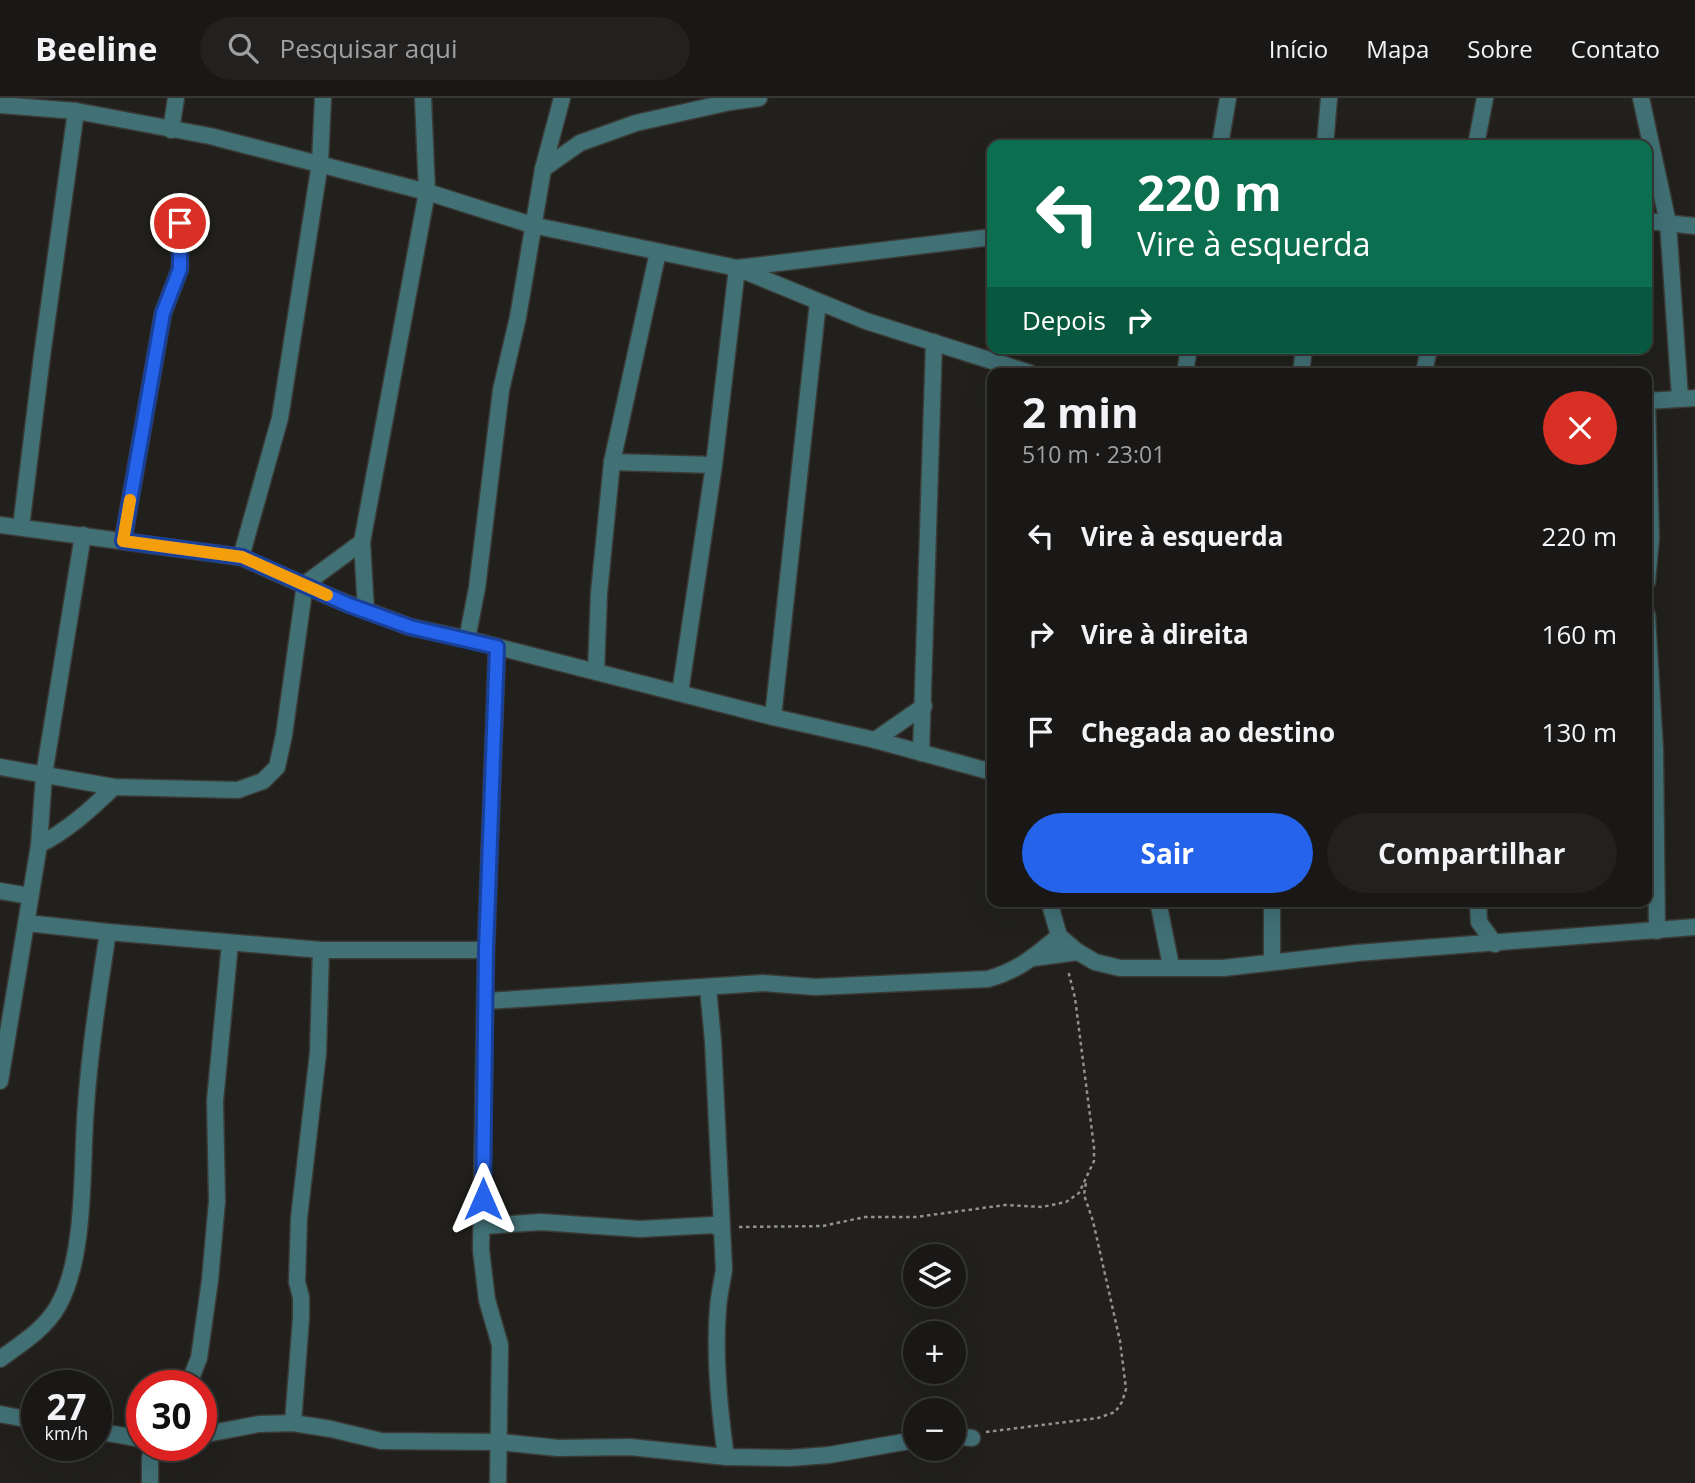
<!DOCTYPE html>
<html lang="pt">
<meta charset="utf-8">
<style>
body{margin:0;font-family:"Open Sans",sans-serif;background:#22211f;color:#f1f3f6;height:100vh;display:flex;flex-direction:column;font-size:26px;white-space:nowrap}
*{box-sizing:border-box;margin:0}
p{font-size:23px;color:#9fa0a1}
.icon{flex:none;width:38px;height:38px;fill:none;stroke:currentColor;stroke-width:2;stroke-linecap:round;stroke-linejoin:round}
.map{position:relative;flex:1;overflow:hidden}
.side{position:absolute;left:987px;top:270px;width:665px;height:539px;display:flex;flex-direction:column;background:#191816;border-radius:14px;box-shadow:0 7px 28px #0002,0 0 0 2px #373735}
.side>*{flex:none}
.guide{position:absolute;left:987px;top:42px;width:665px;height:214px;border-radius:14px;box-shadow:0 7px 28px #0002,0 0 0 2px #373735;background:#0b6e4f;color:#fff;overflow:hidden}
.tools{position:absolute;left:903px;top:1146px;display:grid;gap:14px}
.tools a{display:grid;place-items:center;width:63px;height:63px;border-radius:50%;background:#191816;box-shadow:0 7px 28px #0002,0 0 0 2px #373735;font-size:35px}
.speed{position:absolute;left:21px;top:1272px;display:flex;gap:14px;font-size:35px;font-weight:700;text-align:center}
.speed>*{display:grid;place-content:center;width:91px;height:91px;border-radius:50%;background:#191816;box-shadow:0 7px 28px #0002,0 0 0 2px #373735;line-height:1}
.speed small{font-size:18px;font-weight:400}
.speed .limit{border:10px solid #d22;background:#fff;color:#111}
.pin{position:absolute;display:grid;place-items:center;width:60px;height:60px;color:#fff;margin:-30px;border:4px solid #fff;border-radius:50%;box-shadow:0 2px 7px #0007}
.me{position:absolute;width:77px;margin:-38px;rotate:0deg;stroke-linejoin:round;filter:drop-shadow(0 0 5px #0008)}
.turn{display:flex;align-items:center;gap:24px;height:147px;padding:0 35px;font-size:32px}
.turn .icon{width:91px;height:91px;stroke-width:2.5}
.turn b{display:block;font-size:49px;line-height:60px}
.then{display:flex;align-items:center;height:66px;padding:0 35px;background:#0003;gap:14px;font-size:26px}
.round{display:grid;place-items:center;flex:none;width:74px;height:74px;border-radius:37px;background:#22211f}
.summary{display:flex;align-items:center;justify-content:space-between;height:119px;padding:0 35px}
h1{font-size:42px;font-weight:700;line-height:52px}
.action{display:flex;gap:14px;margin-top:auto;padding:14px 35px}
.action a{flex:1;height:80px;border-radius:42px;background:#2563eb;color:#fff;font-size:28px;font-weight:700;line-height:80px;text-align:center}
.action a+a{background:#22211f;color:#f1f3f6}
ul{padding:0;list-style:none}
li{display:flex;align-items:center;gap:21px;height:98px;padding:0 35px}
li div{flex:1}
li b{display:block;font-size:26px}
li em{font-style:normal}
header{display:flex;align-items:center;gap:42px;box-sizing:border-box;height:98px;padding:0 35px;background:#191816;border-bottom:2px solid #373735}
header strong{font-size:33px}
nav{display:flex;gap:38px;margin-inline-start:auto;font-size:24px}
.search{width:490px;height:63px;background:#22211f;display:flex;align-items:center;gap:18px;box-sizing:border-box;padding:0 24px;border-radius:38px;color:#9fa0a1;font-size:26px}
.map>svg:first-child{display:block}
</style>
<header>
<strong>Beeline</strong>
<div class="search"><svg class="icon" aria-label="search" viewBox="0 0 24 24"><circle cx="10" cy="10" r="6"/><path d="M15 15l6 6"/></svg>Pesquisar aqui</div>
<nav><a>Início</a><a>Mapa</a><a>Sobre</a><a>Contato</a></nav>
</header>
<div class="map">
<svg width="1695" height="1385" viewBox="0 0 1695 1385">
<rect width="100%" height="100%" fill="#21201d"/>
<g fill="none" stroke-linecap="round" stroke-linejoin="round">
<!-- street casing -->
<g stroke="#3a3a37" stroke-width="19">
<g id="street">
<path d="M 1641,0 L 1668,125 L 1680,300"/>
<path d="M 0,7 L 76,13 L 210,38 L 427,94 L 532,127 L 737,170 L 866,223 L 1030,275"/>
<path d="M 171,32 L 176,0"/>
<path d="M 1220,47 L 1228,0"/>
<path d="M 1325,47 L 1329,0"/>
<path d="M 1476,47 L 1485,0"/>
<path d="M 543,71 L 580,45 L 636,25 L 730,4 L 759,0"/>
<path d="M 1647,123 L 1695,128"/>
<path d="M 1185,275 L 1189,250"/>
<path d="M 1301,275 L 1304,250"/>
<path d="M 1424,275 L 1429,250"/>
<path d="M 1647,303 L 1695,300"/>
<path d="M 1647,306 L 1651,440 L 1647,484"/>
<path d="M 612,364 L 714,367"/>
<path d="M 0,427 L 241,459 L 333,500 L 410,529 L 467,541 L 773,619 L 875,642 L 992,674"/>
<path d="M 21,429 L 42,258 L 76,13"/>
<path d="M 123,443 L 163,215 L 180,171 L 180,125"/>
<path d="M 241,459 L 280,320 L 320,65 L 323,0"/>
<path d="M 366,513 L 362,444 L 427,94 L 423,0"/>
<path d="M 1647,517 L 1655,653 L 1657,833"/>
<path d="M 467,541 L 477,490 L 501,292 L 518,219 L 543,71 L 562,0"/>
<path d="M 497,549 L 486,852 L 481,1152 L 487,1202 L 500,1247 L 498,1385"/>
<path d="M 596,574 L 599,495 L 612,364 L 658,154"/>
<path d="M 680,595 L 714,367 L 737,170 L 992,139"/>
<path d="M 773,619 L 818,204"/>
<path d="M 875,642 L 924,608"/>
<path d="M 921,655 L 934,244"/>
<path d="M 0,669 L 114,689 L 238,692 L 263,683 L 277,669 L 284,637 L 305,486 L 362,444"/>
<path d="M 39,747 C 68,732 90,712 114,689"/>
<path d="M 0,793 L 30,798"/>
<path d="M 1049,803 L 1059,838 L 1078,854 L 1095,864 L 1120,870 L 1223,870 L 1357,855 L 1695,829"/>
<path d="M 1158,803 L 1171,868"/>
<path d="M 1272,803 L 1272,864"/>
<path d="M 1478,803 L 1479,824 L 1495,846"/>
<path d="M 27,825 L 108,834 L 321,852 L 486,852"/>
<path d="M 1033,860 L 1078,854"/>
<path d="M 708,890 L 713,943 L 724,1172 C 722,1184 719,1197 718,1210 C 714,1260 719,1310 726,1359"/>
<path d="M 487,903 L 763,885 L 816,889 L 988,881 C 1018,873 1036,857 1059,838"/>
<path d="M 0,983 L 39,747 L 44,677 L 83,437"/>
<path d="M 483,1128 L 541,1124 L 640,1131 L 713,1127 L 721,1131"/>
<path d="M 0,1261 C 22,1245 45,1231 58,1208 C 87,1157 81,1066 86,1008 C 90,950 99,892 108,834"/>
<path d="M 188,1288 L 199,1260 L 210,1182 L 217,1103 L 215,1003 L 230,845"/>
<path d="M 0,1316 L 37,1323"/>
<path d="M 293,1325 L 301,1220 L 301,1199 L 297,1184 L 299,1120 L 318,955 L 321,852"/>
<path d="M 96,1333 L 142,1341"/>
<path d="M 201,1337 L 259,1326 L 293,1325 L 331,1331 L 381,1343 L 499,1344 L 558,1350 L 630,1349 L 726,1359 L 789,1360 L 829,1357 L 915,1342"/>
<path d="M 954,1338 L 972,1340"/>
<path d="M 150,1385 L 150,1360 L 153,1348"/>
</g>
</g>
<!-- path -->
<g stroke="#939290" stroke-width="2.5" stroke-dasharray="3.5 3.5" stroke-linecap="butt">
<path d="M 739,1129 L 823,1128 L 865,1119 L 916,1119 L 1005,1107 L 1042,1109 L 1066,1104 L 1079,1095 L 1094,1063 L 1094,1049 L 1075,900 L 1068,872"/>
<path d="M 986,1334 L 1098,1320 L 1115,1314 L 1122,1304 L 1126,1291 L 1120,1243 L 1093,1123 L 1084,1097 L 1086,1084"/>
</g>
<!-- street -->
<use href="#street" stroke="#417075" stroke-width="16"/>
</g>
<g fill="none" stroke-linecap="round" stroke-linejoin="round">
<!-- route casing -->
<g stroke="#184099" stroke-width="18">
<path id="route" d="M 180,125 L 180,171 L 163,215 L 123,443 L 242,459 L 349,507 L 410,529 L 497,549 L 486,852 L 483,1101"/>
</g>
<!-- route -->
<use href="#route" stroke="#2563eb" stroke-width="12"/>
<!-- slow -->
<path stroke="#f59e0b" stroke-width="12" d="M 130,402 L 123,443 L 242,459 L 327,497"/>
</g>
</svg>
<div class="tools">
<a><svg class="icon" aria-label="layers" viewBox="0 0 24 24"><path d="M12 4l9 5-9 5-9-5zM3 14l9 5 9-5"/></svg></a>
<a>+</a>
<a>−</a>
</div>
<div class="speed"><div>27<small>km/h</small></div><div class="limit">30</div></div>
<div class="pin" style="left:180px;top:125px;background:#d93025"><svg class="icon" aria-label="arrive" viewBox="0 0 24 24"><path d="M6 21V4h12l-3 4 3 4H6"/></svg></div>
<svg class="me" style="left:483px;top:1101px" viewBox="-20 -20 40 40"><path d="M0-17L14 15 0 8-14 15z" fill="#2563eb" stroke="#fff" stroke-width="4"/></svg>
<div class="guide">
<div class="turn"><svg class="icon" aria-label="left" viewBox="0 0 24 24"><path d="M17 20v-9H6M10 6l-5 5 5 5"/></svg><div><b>220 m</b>Vire à esquerda</div></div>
<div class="then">Depois<svg class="icon" aria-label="right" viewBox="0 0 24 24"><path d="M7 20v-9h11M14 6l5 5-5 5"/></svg></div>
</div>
<section class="side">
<div class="summary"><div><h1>2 min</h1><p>510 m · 23:01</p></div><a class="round" style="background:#d93025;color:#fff"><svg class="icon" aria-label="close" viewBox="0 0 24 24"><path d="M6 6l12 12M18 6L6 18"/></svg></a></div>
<ul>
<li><svg class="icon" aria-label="left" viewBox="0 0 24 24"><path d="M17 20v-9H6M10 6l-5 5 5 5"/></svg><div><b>Vire à esquerda</b></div><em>220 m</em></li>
<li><svg class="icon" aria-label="right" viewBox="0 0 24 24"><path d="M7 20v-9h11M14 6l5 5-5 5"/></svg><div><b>Vire à direita</b></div><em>160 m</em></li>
<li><svg class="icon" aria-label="arrive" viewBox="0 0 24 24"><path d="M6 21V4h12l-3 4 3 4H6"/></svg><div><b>Chegada ao destino</b></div><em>130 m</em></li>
</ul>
<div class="action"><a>Sair</a><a>Compartilhar</a></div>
</section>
</div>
